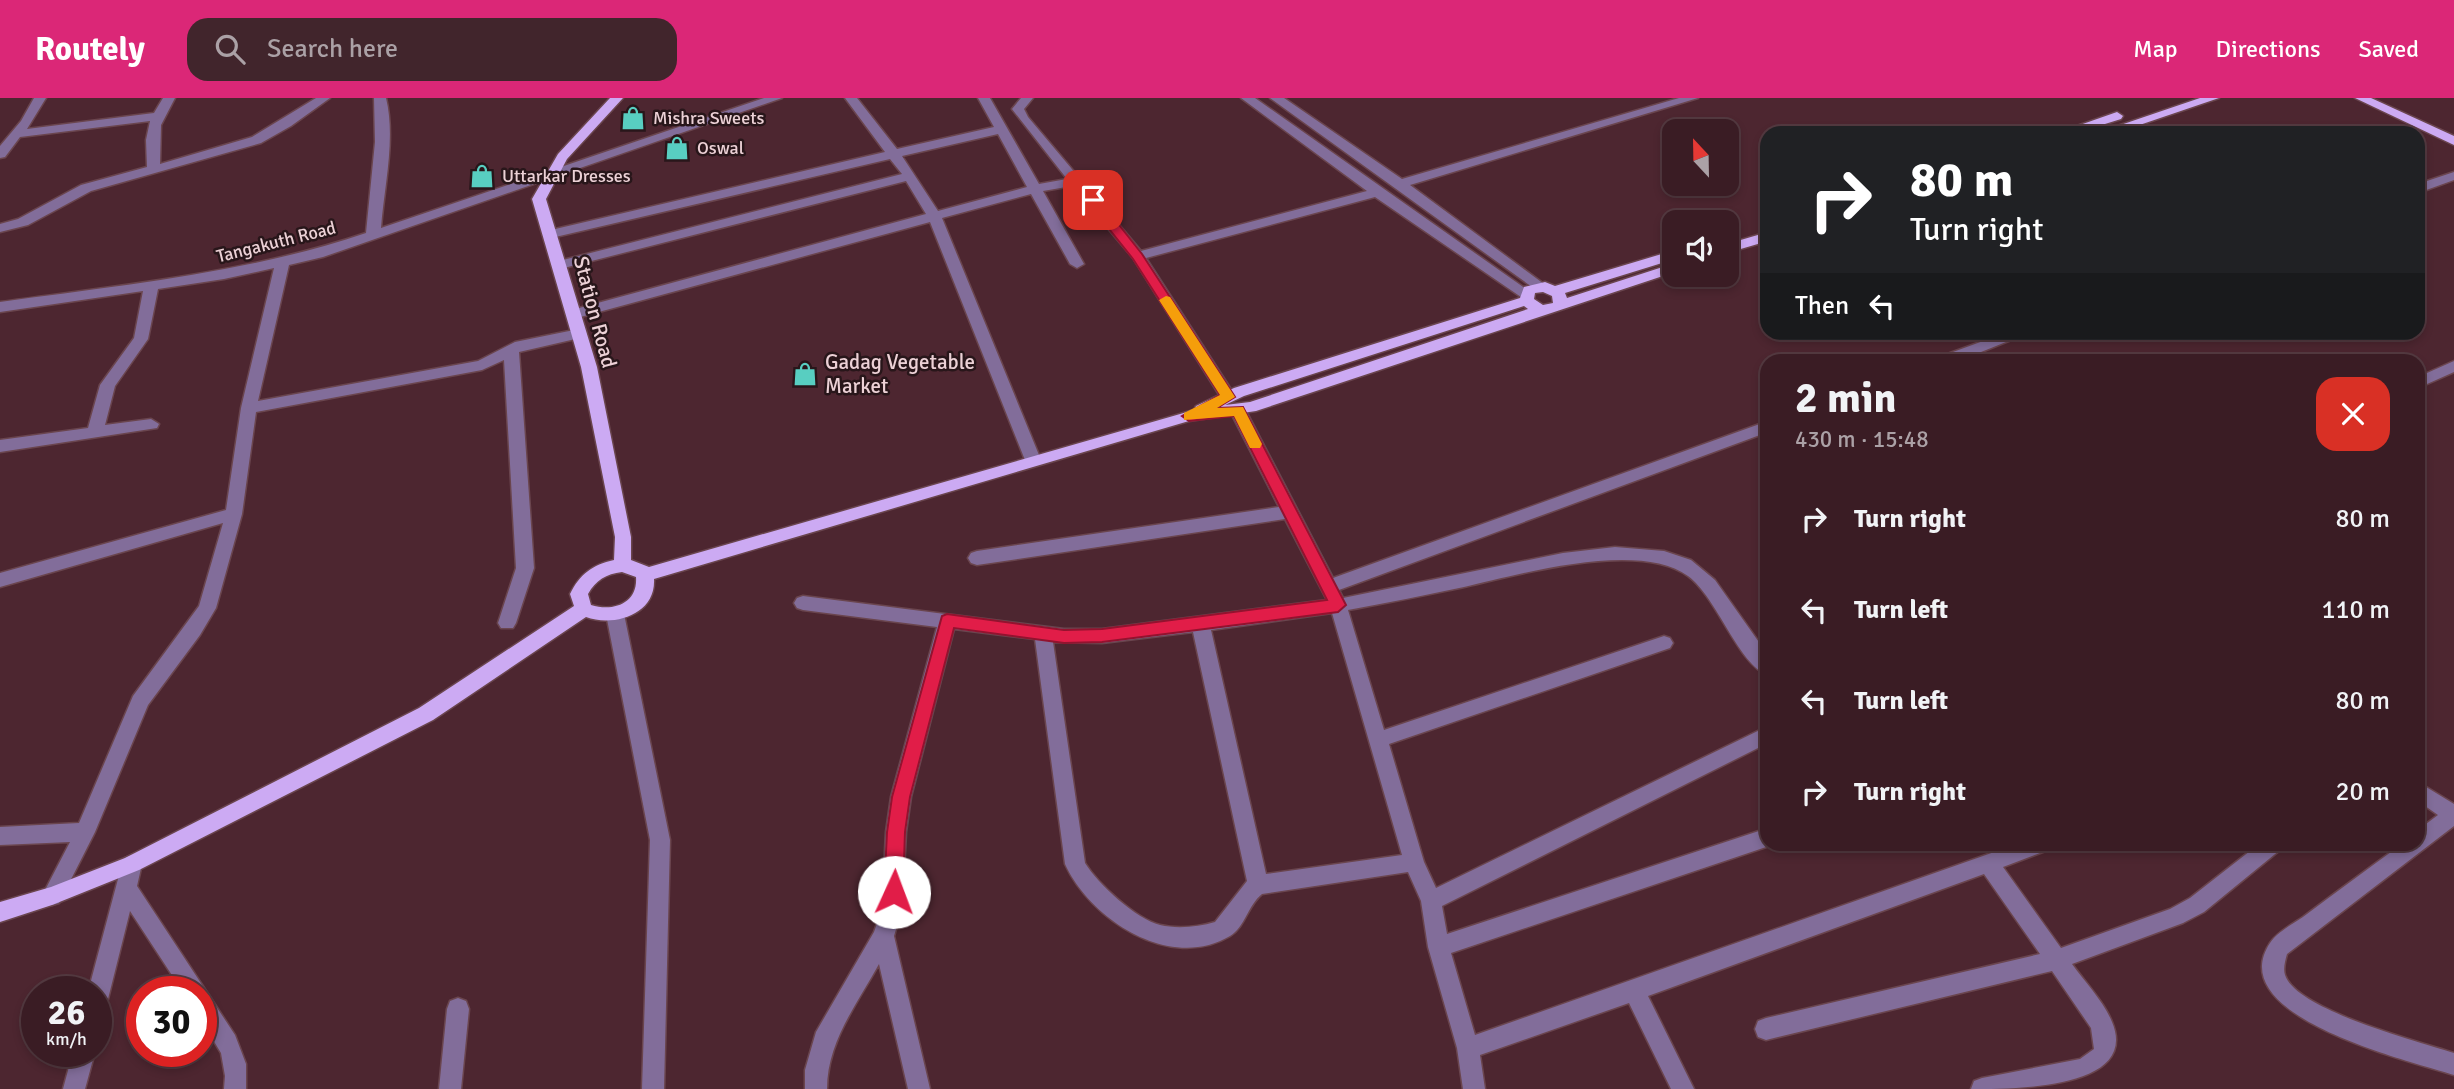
<!DOCTYPE html>
<meta charset="utf-8">
<style>
body{margin:0;font-family:Signika,sans-serif;background:#41252c;color:#f1f3f6;height:100vh;display:flex;flex-direction:column;font-size:26px;white-space:nowrap}
*{box-sizing:border-box;margin:0}
p{font-size:23px;color:#aba1a6}
.icon{flex:none;width:38px;height:38px;fill:none;stroke:currentColor;stroke-width:2;stroke-linecap:round;stroke-linejoin:round}
.map{position:relative;flex:1;overflow:hidden}
.details{position:absolute;left:1760px;top:256px;width:665px;height:497px;display:flex;flex-direction:column;background:#3a1c24;border-radius:21px;box-shadow:0 4px 10px #0003,0 0 0 2px #543a41}
.details>*{flex:none}
.guide{position:absolute;left:1760px;top:28px;width:665px;height:214px;border-radius:21px;box-shadow:0 4px 10px #0003,0 0 0 2px #543a41;background:#202124;color:#fff;overflow:hidden}
.needle{width:46px;rotate:338deg}
.fabs{position:absolute;left:1662px;top:21px;display:grid;gap:14px}
.fabs a{display:grid;place-items:center;width:77px;height:77px;border-radius:14px;background:#3a1c24;box-shadow:0 4px 10px #0003,0 0 0 2px #543a41;font-size:35px}
.speed{position:absolute;left:21px;top:878px;display:flex;gap:14px;font-size:35px;font-weight:700;text-align:center}
.speed>*{display:grid;place-content:center;width:91px;height:91px;border-radius:50%;background:#3a1c24;box-shadow:0 4px 10px #0003,0 0 0 2px #543a41;line-height:1}
.speed small{font-size:18px;font-weight:400}
.speed .limit{border:10px solid #d22;background:#fff;color:#111}
.pin{position:absolute;display:grid;place-items:center;width:60px;height:60px;color:#fff;margin:-30px;border-radius:14px;box-shadow:0 4px 10px #0006}
.me{position:absolute;width:77px;margin:-38px;rotate:2deg;stroke-linejoin:round;filter:drop-shadow(0 0 5px #0008)}
.turn{display:flex;align-items:center;gap:24px;height:147px;padding:0 35px;font-size:32px}
.turn .icon{width:91px;height:91px;stroke-width:2.5}
.turn b{display:block;font-size:49px;line-height:60px}
.then{display:flex;align-items:center;height:66px;padding:0 35px;background:#0003;gap:14px;font-size:26px}
.round{display:grid;place-items:center;flex:none;width:74px;height:74px;border-radius:21px;background:#41252c}
.headline{display:flex;align-items:center;justify-content:space-between;height:119px;padding:0 35px}
h1{font-size:42px;font-weight:800;line-height:52px}
ul{padding:0;list-style:none}
li{display:flex;align-items:center;gap:21px;height:91px;padding:0 35px}
li div{flex:1}
li b{display:block;font-size:26px}
li em{font-style:normal}
header{display:flex;align-items:center;gap:42px;box-sizing:border-box;height:98px;padding:0 35px;background:#db2777;color:#fff}
header strong{font-size:33px}
nav{display:flex;gap:38px;margin-inline-start:auto;font-size:24px}
.search{width:490px;height:63px;background:#41252c;display:flex;align-items:center;gap:18px;box-sizing:border-box;padding:0 24px;border-radius:21px;color:#aba1a6;font-size:26px}
.map>svg:first-child{display:block}
</style>
<header>
<strong>Routely</strong>
<div class="search"><svg class="icon" aria-label="search" viewBox="0 0 24 24"><circle cx="10" cy="10" r="6"/><path d="M15 15l6 6"/></svg>Search here</div>
<nav><a>Map</a><a>Directions</a><a>Saved</a></nav>
</header>
<div class="map">
<svg width="2454" height="991" viewBox="0 0 2454 991">
<rect width="100%" height="100%" fill="#4d2630"/>
<g fill="none" stroke-linecap="round" stroke-linejoin="round">
<!-- minor casing -->
<g stroke="#6a454e" stroke-width="3">
<g id="minor">
<path d="M 34,0 L 46,0 L 27,31 L 154,15 L 163,0 L 175,0 L 161,27 L 160,66 L 252,39 L 316,0 L 330,0 L 291,28 L 261,45 L 91,93 L 28,127 L 0,134 L 0,126 L 18,121 L 81,87 L 147,69 L 146,42 L 150,23 L 20,39 L 5,59 L 0,60 L 0,48 L 21,23 Z"/>
<path d="M 374,0 L 386,0 C 396,41 384,89 381,130 L 764,0 L 782,0 L 323,159 L 289,167 L 258,303 L 478,263 L 515,244 L 579,231 L 584,233 L 586,236 L 584,239 L 519,254 L 534,470 L 516,525 L 513,530 L 501,530 L 498,525 L 516,470 L 504,262 L 482,272 L 256,314 L 242,416 L 216,510 L 200,537 L 148,607 L 95,734 L 59,805 L 52,807 L 45,805 L 42,798 L 70,744 L 0,747 L 0,729 L 79,725 L 133,598 L 199,508 L 223,425 L 0,489 L 0,475 L 226,412 L 241,310 L 274,170 L 224,181 L 158,191 L 148,241 L 115,288 L 105,327 L 151,321 L 159,326 L 157,330 L 0,354 L 0,342 L 88,330 L 100,287 L 134,240 L 143,193 L 0,214 L 0,204 C 123,187 248,175 366,135 L 375,44 Z"/>
<path d="M 845,0 L 857,0 L 897,51 L 994,29 L 978,0 L 990,0 L 1039,86 L 1067,81 L 1012,11 L 1021,0 L 1033,0 L 1024,11 L 1028,19 L 1141,153 L 1367,93 L 1241,0 L 1255,0 L 1533,196 L 1526,201 L 1521,199 L 1375,99 L 1146,160 L 1236,299 L 1228,304 L 1223,303 L 1133,160 L 1072,88 L 1043,93 L 1084,166 L 1077,170 L 1070,166 L 1031,96 L 942,120 L 1041,362 L 1033,368 L 1025,362 L 930,124 L 573,221 L 568,219 L 566,216 L 568,213 L 926,116 L 906,83 L 560,171 L 553,167 L 555,164 L 902,76 L 890,61 L 551,140 L 544,136 L 551,132 L 885,54 ZM 998,36 L 1027,89 L 938,113 L 902,58 Z"/>
<path d="M 1270,0 L 1284,0 L 1402,81 L 1679,0 L 1698,0 L 1410,87 L 1544,186 L 1546,189 L 1539,194 Z"/>
<path d="M 2454,74 L 2454,82 L 2418,95 L 2418,86 Z"/>
<path d="M 2008,234 L 2031,234 L 1961,262 L 1939,262 L 1942,258 Z"/>
<path d="M 2454,263 L 2454,274 L 2418,290 L 2418,279 Z"/>
<path d="M 1238,308 L 1246,313 L 1333,480 L 1768,323 L 1768,334 L 1339,492 L 1343,500 L 1563,455 L 1615,449 L 1664,453 L 1691,462 L 1715,482 L 1768,557 L 1768,577 C 1739,568 1717,499 1688,478 C 1639,442 1520,476 1464,489 C 1425,497 1387,505 1348,512 L 1384,632 L 1664,538 L 1670,540 L 1673,545 L 1670,550 L 1389,646 L 1424,764 L 1436,790 L 1768,628 L 1768,645 L 1442,808 L 1447,836 L 1768,730 L 1768,746 L 1775,746 L 1451,855 L 1475,937 L 2017,746 L 2051,746 L 2048,752 L 2003,769 L 2061,850 L 2170,811 L 2190,800 L 2259,746 L 2283,746 L 2280,752 L 2204,814 L 2183,825 L 2072,866 C 2085,884 2104,904 2112,924 C 2140,991 2015,991 1971,991 L 1974,983 L 1982,980 L 2080,961 L 2094,951 L 2091,930 L 2052,873 L 1766,942 L 1758,939 L 1755,931 L 1758,923 L 1766,920 L 2040,856 L 1984,776 L 1648,898 L 1694,991 L 1671,991 L 1629,905 L 1480,957 L 1485,991 L 1463,991 L 1457,950 L 1428,849 L 1421,803 L 1408,774 L 1262,796 C 1248,807 1245,829 1230,838 C 1170,874 1090,821 1065,766 L 1035,541 L 954,531 L 911,699 L 906,734 L 902,811 L 894,838 L 930,991 L 908,991 L 879,866 C 857,906 827,944 827,991 L 805,991 L 805,972 L 816,934 L 874,834 L 882,811 L 886,734 L 891,699 L 937,529 L 803,512 L 797,510 L 794,505 L 797,500 L 803,498 L 1064,531 L 1102,531 L 1327,502 L 1285,421 L 977,467 L 971,465 L 968,460 L 971,455 L 977,453 L 1279,409 L 1230,313 ZM 1332,515 L 1402,757 L 1266,776 L 1211,532 ZM 1193,534 L 1247,783 L 1215,824 C 1198,829 1177,831 1160,827 C 1136,821 1098,786 1085,765 L 1053,544 L 1102,545 Z"/>
<path d="M 615,509 L 621,511 L 624,516 L 670,742 L 664,991 L 642,991 L 650,742 L 606,516 L 609,511 Z"/>
<path d="M 2418,684 L 2454,706 L 2454,728 L 2287,856 C 2285,863 2283,871 2285,877 C 2296,912 2420,944 2454,955 L 2454,977 C 2411,963 2221,919 2270,845 C 2277,834 2293,826 2303,819 C 2336,794 2369,770 2402,746 L 2418,746 L 2418,732 L 2438,717 L 2418,703 Z"/>
<path d="M 132,757 L 139,760 L 142,766 L 137,788 L 235,937 L 246,966 L 246,991 L 224,991 L 225,978 L 221,955 L 201,922 L 201,894 L 183,894 L 130,813 L 107,905 L 104,912 L 96,915 L 96,894 L 88,894 L 122,766 L 125,760 Z"/>
<path d="M 458,900 L 466,903 L 469,911 L 461,991 L 439,991 L 447,911 L 450,903 Z"/>
<path d="M 73,954 L 95,954 L 85,991 L 63,991 Z"/>
</g>
</g>
<!-- major casing -->
<g stroke="#6a454e" stroke-width="3">
<g id="major">
<path d="M 610,0 L 623,0 L 567,61 L 546,101 L 597,269 L 631,439 L 631,462 L 649,469 L 1194,312 L 1196,308 L 1234,290 L 1520,200 L 1524,189 L 1545,184 L 1555,188 L 1675,152 L 1675,161 L 1565,195 L 1567,200 L 1675,165 L 1675,174 L 1256,313 L 1189,323 L 654,481 C 656,517 613,529 586,519 L 433,622 L 139,772 L 52,807 L 0,824 L 0,804 L 51,789 L 125,760 L 419,610 L 574,508 L 570,496 C 580,476 592,467 614,462 L 615,439 L 581,269 L 532,101 L 558,56 ZM 1543,194 L 1552,198 L 1553,205 L 1543,207 L 1534,201 L 1535,195 ZM 1524,208 L 1528,211 L 1250,304 L 1225,307 L 1244,298 ZM 622,474 L 636,479 C 638,505 614,514 591,507 L 588,496 C 596,482 606,476 622,474 Z"/>
<path d="M 2200,0 L 2219,0 L 2116,35 L 2097,35 Z"/>
<path d="M 2355,0 L 2371,0 L 2454,38 L 2454,47 Z"/>
<path d="M 2117,14 L 2123,18 L 2121,21 L 2076,35 L 2057,35 Z"/>
<path d="M 1768,134 L 1768,143 L 1727,155 L 1727,146 Z"/>
</g>
</g>
<!-- minor -->
<use href="#minor" fill="#826d9a" fill-rule="evenodd"/>
<!-- major -->
<use href="#major" fill="#ccaaf3" fill-rule="evenodd"/>
</g>
<!-- route -->
<path fill="#e11d48" stroke="#92132f" stroke-width="2" d="M 1093,98 L 1097,99 L 1142,156 L 1235,299 L 1217,310 L 1243,309 L 1346,507 L 1338,514 L 1102,544 L 1064,545 L 954,530 L 910,699 L 905,734 L 903,794 L 900,800 L 894,803 L 887,800 L 884,794 L 887,734 L 892,699 L 942,518 L 947,516 L 1064,532 L 1102,531 L 1327,502 L 1234,318 L 1189,323 L 1182,318 L 1220,297 L 1133,161 L 1086,102 Z"/>
<!-- slow -->
<path fill="#f59e0b" d="M 1166,198 L 1170,199 L 1235,299 L 1217,310 L 1243,309 L 1262,346 L 1260,350 L 1250,350 L 1234,318 L 1184,322 L 1184,315 L 1220,297 L 1159,202 Z"/>
<!-- icons -->
<defs>
<g id="shop-bare" transform="scale(1.89)"><path d="M-5-2.5h2.3a2.7 3.5 0 0 1 5.4 0H5L5.5 6h-11ZM-1.5-2.5h3a1.5 2.3 0 0 0-3 0Z" fill="#58cec1" stroke="#28161a" stroke-width="2.5" paint-order="stroke"/></g>
</defs>
<g fill-rule="evenodd">
<use href="#shop-bare" x="633" y="20"/>
<use href="#shop-bare" x="677" y="50"/>
<use href="#shop-bare" x="482" y="78"/>
<use href="#shop-bare" x="805" y="276"/>
</g>
<g text-anchor="middle" dominant-baseline="central" stroke-width="5" stroke-linejoin="round" paint-order="stroke">
<!-- far-poi labels -->
<g font-size="18" fill="#ecd1d6" stroke="#28161a" text-anchor="start">
<text x="653" y="20">Mishra Sweets</text>
<text x="697" y="50">Oswal</text>
<text x="502" y="78">Uttarkar Dresses</text>
</g>
<!-- far-street labels -->
<g font-size="18" fill="#ecd1d6" stroke="#28161a">
<text transform="translate(276 144) rotate(-14)">Tangakuth Road</text>
</g>
<!-- street labels -->
<g font-size="21" fill="#ecd1d6" stroke="#28161a">
<text transform="translate(595 214) rotate(75)">Station Road</text>
</g>
<!-- poi labels -->
<g font-size="21" fill="#ecd1d6" stroke="#28161a" text-anchor="start">
<text x="825" y="264">Gadag Vegetable<tspan x="825" dy="24">Market</tspan></text>
</g>
</g>
</svg>
<div class="fabs">
<a><svg class="needle" viewBox="-14 -14 28 28"><path d="M0-13l5 13h-10z" fill="#e53935"/><path d="M0 13l5-13h-10z" fill="#aba1a6"/></svg></a>
<a><svg class="icon" aria-label="sound" viewBox="0 0 24 24"><path d="M4 9h4l5-4v14l-5-4H4zM17 9q2 3 0 6"/></svg></a>
</div>
<div class="speed"><div>26<small>km/h</small></div><div class="limit">30</div></div>
<div class="pin" style="left:1093px;top:102px;background:#d93025"><svg class="icon" aria-label="arrive" viewBox="0 0 24 24"><path d="M6 21V4h12l-3 4 3 4H6"/></svg></div>
<svg class="me" style="left:894px;top:794px" viewBox="-20 -20 40 40"><circle r="19" fill="#fff"/><path d="M0-13L10 11 0 6-10 11z" fill="#e11d48"/></svg>
<div class="guide">
<div class="turn"><svg class="icon" aria-label="right" viewBox="0 0 24 24"><path d="M7 20v-9h11M14 6l5 5-5 5"/></svg><div><b>80 m</b>Turn right</div></div>
<div class="then">Then<svg class="icon" aria-label="left" viewBox="0 0 24 24"><path d="M17 20v-9H6M10 6l-5 5 5 5"/></svg></div>
</div>
<section class="details">
<div class="headline"><div><h1>2 min</h1><p>430 m · 15:48</p></div><a class="round" style="background:#d93025;color:#fff"><svg class="icon" aria-label="close" viewBox="0 0 24 24"><path d="M6 6l12 12M18 6L6 18"/></svg></a></div>
<ul>
<li><svg class="icon" aria-label="right" viewBox="0 0 24 24"><path d="M7 20v-9h11M14 6l5 5-5 5"/></svg><div><b>Turn right</b></div><em>80 m</em></li>
<li><svg class="icon" aria-label="left" viewBox="0 0 24 24"><path d="M17 20v-9H6M10 6l-5 5 5 5"/></svg><div><b>Turn left</b></div><em>110 m</em></li>
<li><svg class="icon" aria-label="left" viewBox="0 0 24 24"><path d="M17 20v-9H6M10 6l-5 5 5 5"/></svg><div><b>Turn left</b></div><em>80 m</em></li>
<li><svg class="icon" aria-label="right" viewBox="0 0 24 24"><path d="M7 20v-9h11M14 6l5 5-5 5"/></svg><div><b>Turn right</b></div><em>20 m</em></li>
</ul>
</section>
</div>
